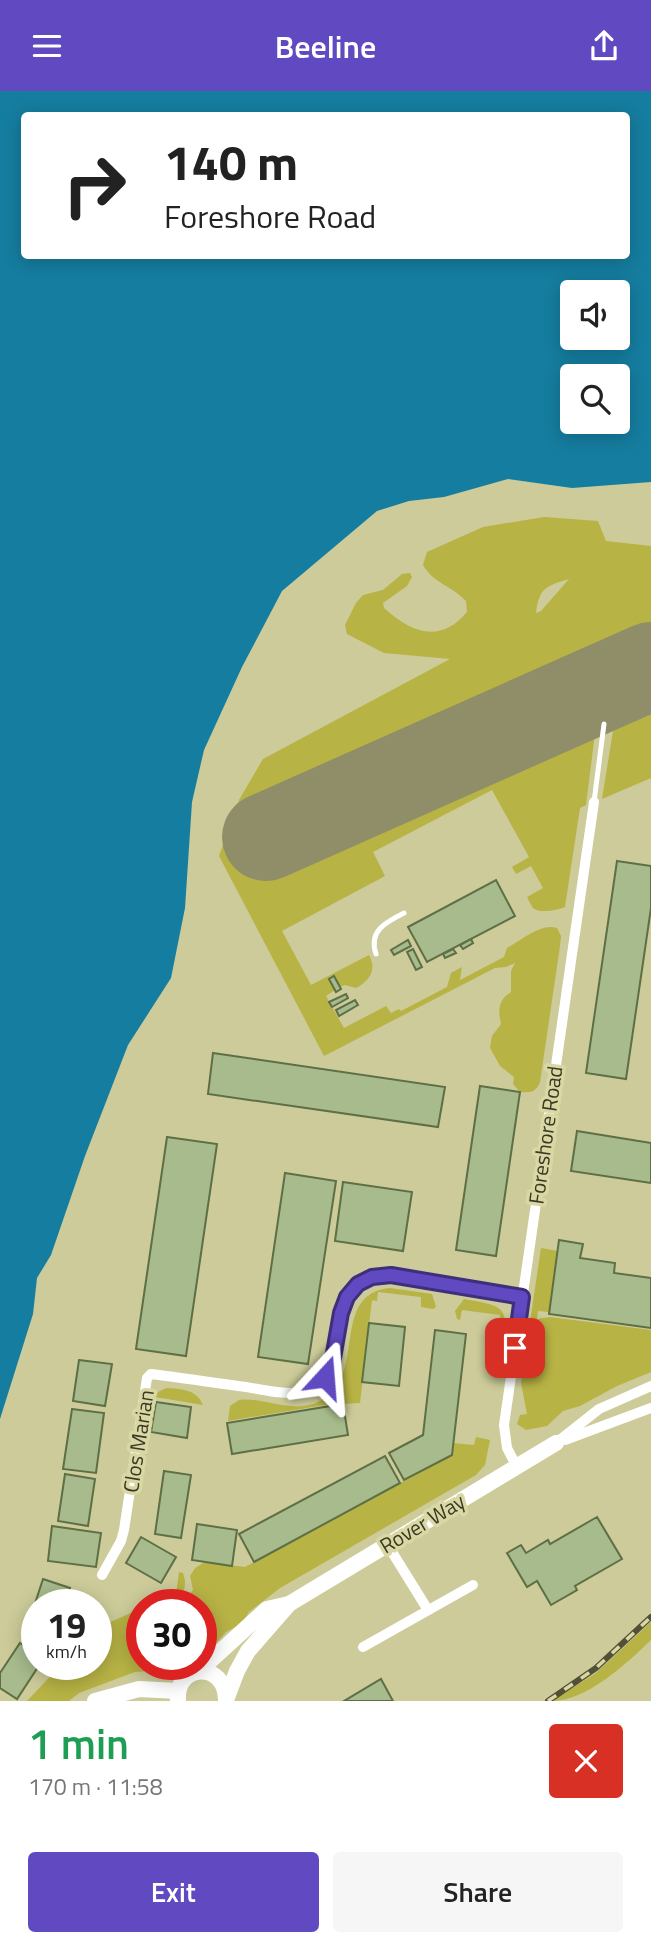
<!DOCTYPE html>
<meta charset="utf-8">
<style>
body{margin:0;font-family:"Titillium Web",sans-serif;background:#f6f6f6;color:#222;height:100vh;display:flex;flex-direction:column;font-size:26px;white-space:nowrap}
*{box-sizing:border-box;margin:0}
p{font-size:23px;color:#767676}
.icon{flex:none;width:38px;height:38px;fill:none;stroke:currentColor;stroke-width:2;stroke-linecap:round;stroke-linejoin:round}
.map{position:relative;height:1610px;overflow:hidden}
.drawer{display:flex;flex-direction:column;background:#fff;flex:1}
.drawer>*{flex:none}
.hud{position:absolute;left:21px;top:21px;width:609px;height:147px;border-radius:7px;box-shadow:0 4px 18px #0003;background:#fff;color:#222;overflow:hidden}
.tools{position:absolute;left:560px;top:189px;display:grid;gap:14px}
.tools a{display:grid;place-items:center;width:70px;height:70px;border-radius:7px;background:#fff;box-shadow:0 4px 18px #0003;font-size:35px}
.speed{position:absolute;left:21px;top:1498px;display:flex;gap:14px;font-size:35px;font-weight:700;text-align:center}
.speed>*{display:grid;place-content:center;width:91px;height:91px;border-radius:50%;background:#fff;box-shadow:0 4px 18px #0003;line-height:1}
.speed small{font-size:18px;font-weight:400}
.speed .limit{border:10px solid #d22;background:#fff;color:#111}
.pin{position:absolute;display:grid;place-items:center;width:60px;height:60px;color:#fff;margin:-30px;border-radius:14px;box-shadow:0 4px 10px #0006}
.me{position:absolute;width:77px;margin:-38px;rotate:19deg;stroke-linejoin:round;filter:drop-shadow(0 0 5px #0008)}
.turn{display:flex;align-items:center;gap:24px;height:147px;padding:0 28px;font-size:32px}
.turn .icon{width:91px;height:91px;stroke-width:2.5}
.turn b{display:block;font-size:49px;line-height:60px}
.round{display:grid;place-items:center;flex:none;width:74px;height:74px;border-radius:7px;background:#f6f6f6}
.head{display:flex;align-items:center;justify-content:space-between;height:119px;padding:0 28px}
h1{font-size:42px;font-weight:600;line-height:52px;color:#1e9e55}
.primary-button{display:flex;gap:14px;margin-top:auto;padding:14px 28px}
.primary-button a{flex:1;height:80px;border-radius:7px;background:#6049c1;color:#fff;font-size:28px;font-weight:600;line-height:80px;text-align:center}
.primary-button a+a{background:#f6f6f6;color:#222}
header{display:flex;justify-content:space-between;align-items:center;height:91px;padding:0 28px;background:#6049c1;color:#fff;font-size:32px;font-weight:600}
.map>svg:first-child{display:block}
</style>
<header><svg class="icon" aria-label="menu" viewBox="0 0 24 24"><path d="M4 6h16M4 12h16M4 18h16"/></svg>Beeline<svg class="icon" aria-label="share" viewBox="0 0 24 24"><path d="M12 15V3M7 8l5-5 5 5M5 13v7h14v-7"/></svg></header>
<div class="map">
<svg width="651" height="1610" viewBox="0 0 651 1610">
<rect width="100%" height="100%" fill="#cccb99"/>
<!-- green -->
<g fill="#b7b345" fill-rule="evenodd">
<path d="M 544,426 L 598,430 L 606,450 L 651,455 L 651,687 L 602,708 L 614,634 L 595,642 L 586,714 L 580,717 L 565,816 C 558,819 540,823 533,817 C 532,816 528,808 527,806 L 543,797 L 531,775 L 516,783 L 512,776 L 529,766 L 492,699 L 373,761 L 385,785 L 282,840 L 311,894 L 369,864 C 377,878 370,890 356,897 L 345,894 L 340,896 L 334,886 L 329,888 L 335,899 L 326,905 L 344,937 L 386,915 L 391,922 L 399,918 L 401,920 L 447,896 L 451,882 L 462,876 L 460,889 L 504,866 L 507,857 C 522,849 541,832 557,837 L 561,845 L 560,855 L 540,991 C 536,1001 531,1002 520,1001 L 513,993 L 514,986 L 500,975 L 490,957 L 492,945 L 501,933 C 498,919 498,909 511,901 L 511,880 L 515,872 L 506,876 L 495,877 L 324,965 L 219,765 L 239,709 L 263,668 L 450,568 L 384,562 L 347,543 L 345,534 L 356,512 L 363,504 L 383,499 L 402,483 L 410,482 L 412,486 L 407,495 L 383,512 L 384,517 C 412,542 440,553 467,521 L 466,510 C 451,494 434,493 423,474 L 427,461 L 483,436 ZM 569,488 L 541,520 L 536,522 C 539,497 546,495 569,488 Z"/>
<path d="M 541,1157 L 558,1160 L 549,1221 L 538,1220 L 537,1228 L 550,1226 L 651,1239 L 651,1281 L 617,1295 L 580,1315 L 563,1320 L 547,1335 L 526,1339 L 517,1333 L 520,1324 L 527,1323 L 521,1292 L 527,1255 L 524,1235 L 530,1231 Z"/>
<path d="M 390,1197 L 432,1203 L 436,1216 L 433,1218 L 421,1216 L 421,1206 L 378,1201 L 377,1210 L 372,1209 L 360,1312 L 343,1313 L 343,1311 L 228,1330 L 230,1315 L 239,1309 C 263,1306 288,1321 313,1313 C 372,1293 326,1203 390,1197 Z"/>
<path d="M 464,1208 C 503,1215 514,1216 497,1258 L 500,1224 L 462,1219 L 460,1229 L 457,1228 L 455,1220 Z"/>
<path d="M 166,1297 C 180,1298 197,1298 203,1314 L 155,1306 L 158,1301 Z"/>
<path d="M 476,1346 L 490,1349 L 485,1374 L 476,1384 L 280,1497 L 249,1521 L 241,1533 L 226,1541 L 201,1568 L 201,1514 L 181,1514 L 193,1499 L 190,1485 L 195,1477 L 205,1471 L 245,1476 L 452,1364 L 453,1352 L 474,1354 Z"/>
<path d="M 179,1481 L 183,1482 C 187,1493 185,1500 178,1508 L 180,1514 L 151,1514 L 176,1503 Z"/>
<path d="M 142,1517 L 142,1573 L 191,1573 L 180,1578 L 135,1581 L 79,1602 L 69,1610 L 27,1610 L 62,1573 L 96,1573 L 96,1544 L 99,1541 L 97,1537 Z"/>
<path d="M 651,1531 L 651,1549 C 627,1572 587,1610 552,1610 L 596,1582 Z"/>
</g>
<!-- water -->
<path fill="#157d9f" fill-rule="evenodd" d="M 0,0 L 651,0 L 651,391 L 572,397 L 508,388 L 444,406 L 409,410 L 377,420 L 282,500 L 242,576 L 204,659 L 192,711 L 185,817 L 171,887 L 128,954 L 85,1065 L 51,1164 L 37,1187 L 33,1223 L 0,1328 ZM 24,24 L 626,24 L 626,164 L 24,164 ZM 572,201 L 618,201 L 618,247 L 572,247 ZM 572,285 L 618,285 L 618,331 L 572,331 Z"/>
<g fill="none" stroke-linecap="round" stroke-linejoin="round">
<!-- runway -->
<path stroke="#8f8e68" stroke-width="88" d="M 266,746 L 651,575"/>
</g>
<!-- building -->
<g fill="#a7bb8d" stroke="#5e6f45" stroke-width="2">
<path d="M 617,770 L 651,775 L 651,817 L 626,988 L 586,982 Z"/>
<path d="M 496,789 L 515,825 L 427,871 L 408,836 Z"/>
<path d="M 471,848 L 473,852 L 463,858 L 460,854 Z"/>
<path d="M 408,849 L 411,855 L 394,864 L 391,859 Z"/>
<path d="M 413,858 L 422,876 L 416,879 L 407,861 Z"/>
<path d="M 453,858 L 456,862 L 445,867 L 443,863 Z"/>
<path d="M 334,885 L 341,898 L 336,901 L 329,888 Z"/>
<path d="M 346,903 L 348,907 L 332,916 L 329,911 Z"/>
<path d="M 355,909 L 358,914 L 339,925 L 336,919 Z"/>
<path d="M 213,962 L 445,996 L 438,1036 L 208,1003 Z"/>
<path d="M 480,995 L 520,1001 L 496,1165 L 456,1159 Z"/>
<path d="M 577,1040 L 651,1052 L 651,1092 L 571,1080 Z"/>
<path d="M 167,1046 L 217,1053 L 186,1265 L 136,1258 Z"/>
<path d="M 285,1082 L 336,1090 L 308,1273 L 258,1266 Z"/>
<path d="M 343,1091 L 412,1101 L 403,1160 L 335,1150 Z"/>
<path d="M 559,1149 L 583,1153 L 580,1167 L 615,1172 L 614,1182 L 651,1187 L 651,1237 L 549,1223 Z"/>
<path d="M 369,1232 L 405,1236 L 399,1295 L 362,1291 Z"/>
<path d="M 435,1239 L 466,1243 L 452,1364 L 404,1389 L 389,1362 L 423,1344 Z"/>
<path d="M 79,1269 L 112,1273 L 105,1315 L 73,1310 Z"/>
<path d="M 156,1311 L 191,1316 L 187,1347 L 151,1341 Z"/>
<path d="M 343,1313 L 348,1344 L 232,1363 L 227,1332 Z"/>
<path d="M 72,1318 L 104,1322 L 96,1382 L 63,1378 Z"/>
<path d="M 385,1365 L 400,1392 L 254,1471 L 239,1443 Z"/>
<path d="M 164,1380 L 191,1384 L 181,1447 L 155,1443 Z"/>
<path d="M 65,1383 L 95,1388 L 88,1435 L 58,1430 Z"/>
<path d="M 597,1426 L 622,1468 L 575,1495 L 577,1499 L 551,1514 L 537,1490 L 527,1496 L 507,1462 L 521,1454 L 526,1462 L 548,1449 L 550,1453 Z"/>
<path d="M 197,1433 L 237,1439 L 232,1475 L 192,1469 Z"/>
<path d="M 52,1435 L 101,1442 L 96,1476 L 48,1470 Z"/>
<path d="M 141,1446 L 176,1466 L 161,1492 L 126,1472 Z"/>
<path d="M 43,1488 L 70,1497 L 64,1514 L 37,1514 L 37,1537 L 28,1534 Z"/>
<path d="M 20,1552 L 37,1563 L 37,1573 L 40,1573 L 17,1608 L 0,1597 L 0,1582 Z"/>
<path d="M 381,1588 L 393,1610 L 344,1610 Z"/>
</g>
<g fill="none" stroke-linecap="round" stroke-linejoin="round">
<!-- lane -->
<g stroke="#fff" stroke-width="5">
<path d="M 594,711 L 604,633"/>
<path d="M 376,863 C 368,840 386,831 404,822"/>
</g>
<!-- street -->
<g stroke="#fff" stroke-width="10">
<path d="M 565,1349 L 651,1317"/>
<path d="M 556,1352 L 599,1318 L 651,1295"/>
<path d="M 517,1376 L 507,1357 L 504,1334 L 594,711"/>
<path d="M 387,1453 L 428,1519"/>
<path d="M 102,1484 L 121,1450 L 124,1439 L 147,1287 L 151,1283 C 183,1287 215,1292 246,1296 C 265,1299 287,1305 305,1300 C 363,1283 311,1183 391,1184 L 522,1206"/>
<path d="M 363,1556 L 473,1494"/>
</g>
<!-- secondary -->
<g stroke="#fff" stroke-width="16">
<path d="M 199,1580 L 267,1518 L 289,1513 L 556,1352"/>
<path d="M 226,1609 L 237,1580 L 248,1560 L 289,1513"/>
<path d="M 95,1610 L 139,1598 L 178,1600"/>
<path d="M 178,1610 C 175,1572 225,1570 226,1608"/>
</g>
<!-- rail casing -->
<g stroke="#525138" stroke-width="6">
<path id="rail" d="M 548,1610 L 596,1577 L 651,1526"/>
</g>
<!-- rail -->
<use href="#rail" stroke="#d9d8a5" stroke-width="3.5" stroke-dasharray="10" stroke-linecap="butt"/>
</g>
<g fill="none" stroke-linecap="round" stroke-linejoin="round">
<!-- route casing -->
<g stroke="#3e2f7d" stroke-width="18">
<path id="route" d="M 325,1286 L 332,1273 L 341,1222 L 347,1206 L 358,1193 L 372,1186 L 391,1184 L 522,1206 L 515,1257"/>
</g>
<!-- route -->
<use href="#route" stroke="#6049c1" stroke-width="12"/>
</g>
<g text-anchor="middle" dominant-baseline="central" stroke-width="7" stroke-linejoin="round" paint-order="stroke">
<!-- street labels -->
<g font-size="21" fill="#393824" stroke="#d9d8a5">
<text transform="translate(545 1044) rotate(-82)">Foreshore Road</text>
<text transform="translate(138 1350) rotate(-81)">Clos Marian</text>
<text transform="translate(422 1432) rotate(-31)">Rover Way</text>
</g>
</g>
</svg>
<div class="tools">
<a><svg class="icon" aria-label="sound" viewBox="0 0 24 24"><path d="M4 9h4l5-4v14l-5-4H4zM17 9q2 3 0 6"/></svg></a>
<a><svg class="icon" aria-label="search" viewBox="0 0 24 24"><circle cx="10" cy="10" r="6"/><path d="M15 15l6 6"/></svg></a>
</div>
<div class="speed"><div>19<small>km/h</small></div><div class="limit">30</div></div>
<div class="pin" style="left:515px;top:1257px;background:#d93025"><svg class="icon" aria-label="arrive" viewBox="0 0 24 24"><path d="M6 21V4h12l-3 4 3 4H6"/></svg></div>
<svg class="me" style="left:325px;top:1286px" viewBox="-20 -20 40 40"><path d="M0-17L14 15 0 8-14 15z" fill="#6049c1" stroke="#fff" stroke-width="4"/></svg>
<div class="hud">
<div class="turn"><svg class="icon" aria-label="right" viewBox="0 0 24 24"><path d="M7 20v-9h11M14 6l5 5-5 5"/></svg><div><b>140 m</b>Foreshore Road</div></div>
</div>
</div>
<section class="drawer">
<div class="head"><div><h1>1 min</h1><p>170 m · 11:58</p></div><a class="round" style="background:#d93025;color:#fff"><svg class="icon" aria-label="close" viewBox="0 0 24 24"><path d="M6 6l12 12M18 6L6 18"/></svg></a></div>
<div class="primary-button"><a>Exit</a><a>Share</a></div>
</section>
